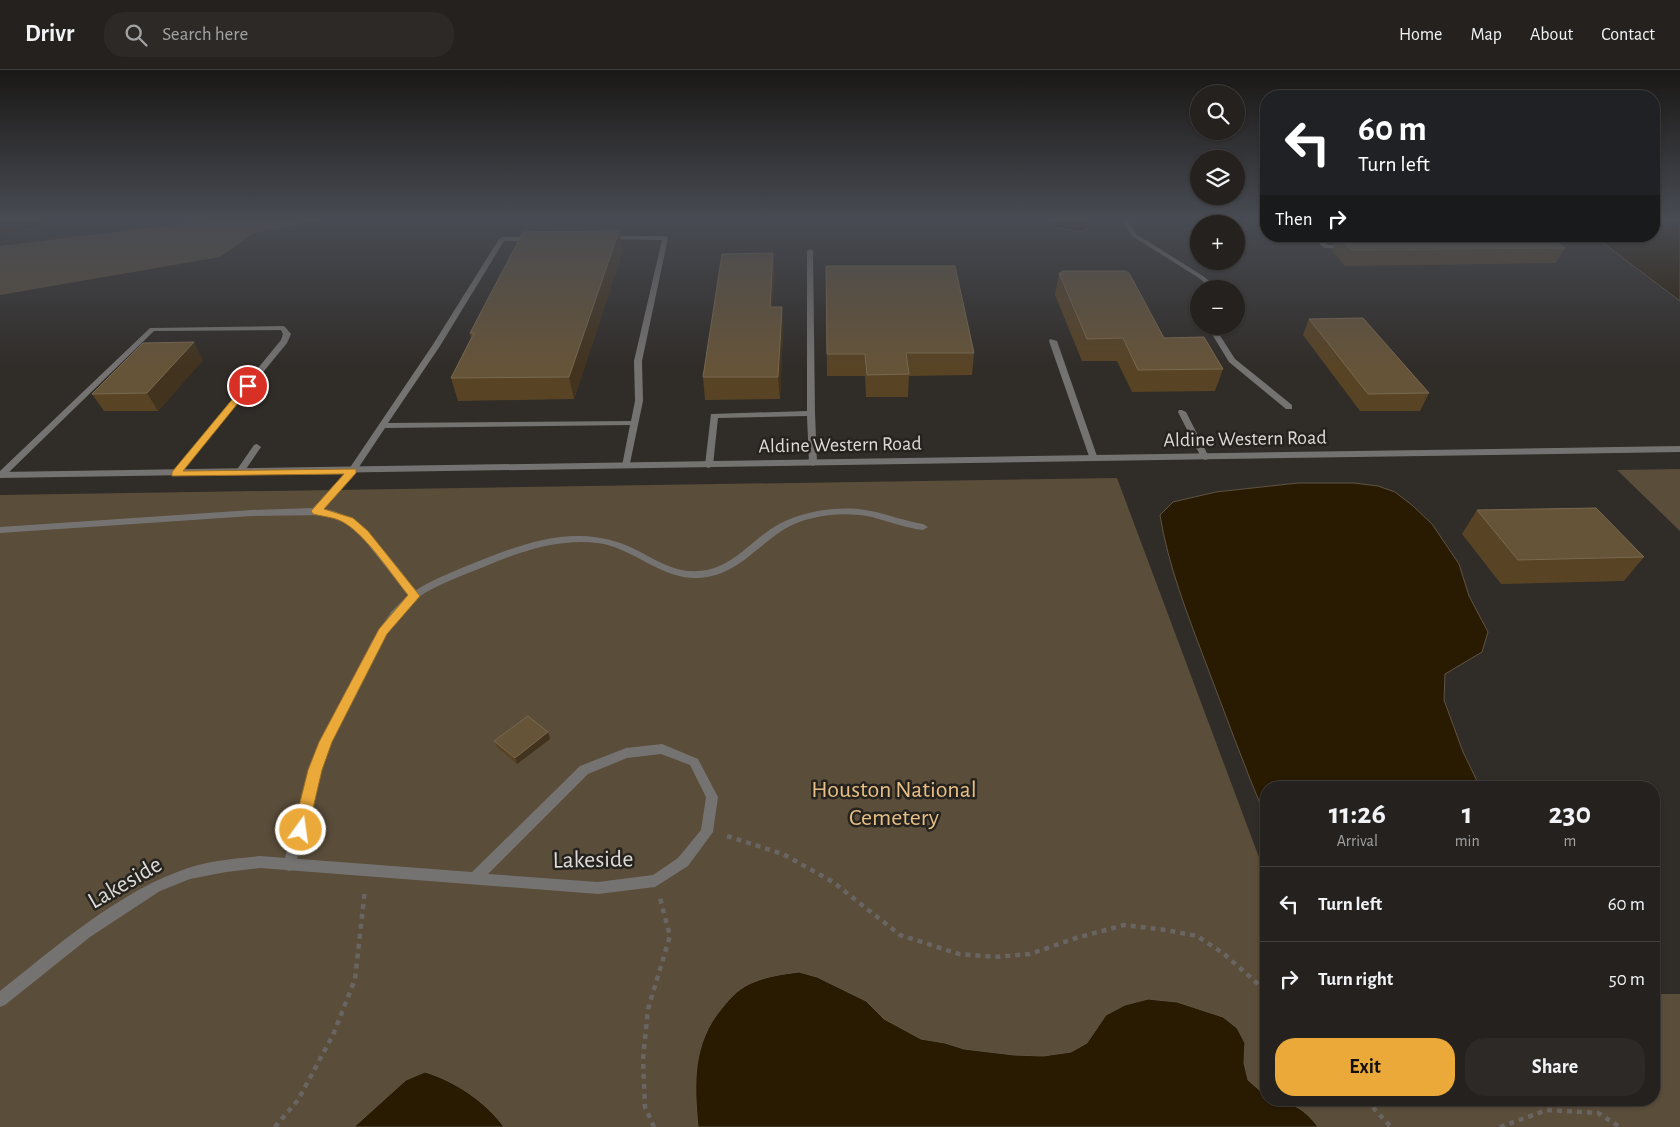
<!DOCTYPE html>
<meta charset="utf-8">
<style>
body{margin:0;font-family:"Alegreya Sans",sans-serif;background:#2c2927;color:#f1f3f6;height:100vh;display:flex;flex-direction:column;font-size:19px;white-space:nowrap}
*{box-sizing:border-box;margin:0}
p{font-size:16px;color:#a3a3a4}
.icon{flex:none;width:28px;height:28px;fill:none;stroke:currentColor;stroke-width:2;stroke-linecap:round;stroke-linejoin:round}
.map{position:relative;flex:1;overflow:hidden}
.details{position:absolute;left:1260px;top:711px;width:400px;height:325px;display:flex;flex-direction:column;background:#24211e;border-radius:20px;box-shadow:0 1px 4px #0004,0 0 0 1px #413e3c}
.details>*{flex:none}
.hud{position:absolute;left:1260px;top:20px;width:400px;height:152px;border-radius:20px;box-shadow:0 1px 4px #0004,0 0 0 1px #413e3c;background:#202124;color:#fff;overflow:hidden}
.buttons{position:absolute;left:1190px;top:15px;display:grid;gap:10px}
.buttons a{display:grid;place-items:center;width:55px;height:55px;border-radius:50%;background:#24211e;box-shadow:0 1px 4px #0004,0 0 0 1px #413e3c;font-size:25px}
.pin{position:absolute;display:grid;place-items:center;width:42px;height:42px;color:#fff;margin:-21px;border:2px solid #fff;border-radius:50%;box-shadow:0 1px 5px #0007}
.me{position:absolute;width:55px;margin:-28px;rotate:14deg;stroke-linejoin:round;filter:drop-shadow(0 0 4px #0008)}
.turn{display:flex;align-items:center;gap:18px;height:105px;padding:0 15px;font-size:22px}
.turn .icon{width:65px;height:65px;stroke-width:2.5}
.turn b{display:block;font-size:35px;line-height:42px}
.then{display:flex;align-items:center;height:48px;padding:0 15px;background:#0003;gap:10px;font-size:19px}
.eta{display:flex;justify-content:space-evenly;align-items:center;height:85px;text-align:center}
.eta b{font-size:30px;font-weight:600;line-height:35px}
.primary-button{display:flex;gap:10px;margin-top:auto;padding:10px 15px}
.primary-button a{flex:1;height:58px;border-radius:20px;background:#eba93a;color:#111;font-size:20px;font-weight:600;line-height:58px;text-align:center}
.primary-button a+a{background:#2c2927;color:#f1f3f6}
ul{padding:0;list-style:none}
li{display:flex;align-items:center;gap:15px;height:75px;padding:0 15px;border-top:1px solid #413e3c}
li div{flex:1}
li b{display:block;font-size:19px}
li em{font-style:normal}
header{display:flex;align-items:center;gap:30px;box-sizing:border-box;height:70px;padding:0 25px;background:#24211e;border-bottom:1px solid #413e3c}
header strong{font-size:24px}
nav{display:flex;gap:28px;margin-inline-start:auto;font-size:18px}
.search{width:350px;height:45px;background:#2c2927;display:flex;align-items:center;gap:12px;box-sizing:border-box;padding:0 18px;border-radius:20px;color:#a3a3a4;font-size:19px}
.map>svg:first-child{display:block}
</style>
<header>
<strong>Drivr</strong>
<div class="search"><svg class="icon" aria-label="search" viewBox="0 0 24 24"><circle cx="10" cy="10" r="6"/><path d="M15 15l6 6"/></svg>Search here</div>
<nav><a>Home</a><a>Map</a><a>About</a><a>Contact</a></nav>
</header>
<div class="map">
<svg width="1680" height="1057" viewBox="0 0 1680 1057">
<rect width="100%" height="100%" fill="#302c28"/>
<!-- green -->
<g fill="#5a4d3a">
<path d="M 214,150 L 319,150 L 254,163 L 220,187 L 0,225 L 0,176 Z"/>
<path d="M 1680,399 L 1680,461 L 1617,400 Z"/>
<path d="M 1117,408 L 1266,806 L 1266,1030 L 1654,1030 L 1654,924 L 1680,924 L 1680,1057 L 0,1057 L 0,425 Z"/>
</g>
<!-- water -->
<g fill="#291a02" stroke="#5f5442">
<path d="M 1051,150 L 1089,150 L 1090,152 L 1088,158 L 1081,162 L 1054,157 Z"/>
<path d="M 1680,152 L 1680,231 L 1594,166 L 1654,166 L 1654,153 Z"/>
<path d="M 1298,413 L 1354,413 L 1378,416 L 1395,422 L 1413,436 L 1432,454 L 1459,494 L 1469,526 L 1488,562 L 1482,582 L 1445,604 L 1444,630 L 1463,682 L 1480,717 L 1266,718 L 1266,748 C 1244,696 1225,643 1205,591 C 1187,543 1168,495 1160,445 L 1173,432 L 1216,422 Z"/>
<path d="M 799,902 L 817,907 L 866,931 L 884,949 L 921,969 L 945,973 L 964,979 L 1014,985 L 1043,986 L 1071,982 L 1087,973 L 1106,945 L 1125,935 L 1148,929 L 1177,932 L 1223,947 L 1237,958 L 1245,973 L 1244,993 L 1248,1010 L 1266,1026 L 1266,1030 C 1290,1030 1305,1039 1318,1057 L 698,1057 C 694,1013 692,974 722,938 C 731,927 740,917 754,912 C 768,906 784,904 799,902 Z"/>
<path d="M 425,1002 C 455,1011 486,1032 504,1057 L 354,1057 L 406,1010 Z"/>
</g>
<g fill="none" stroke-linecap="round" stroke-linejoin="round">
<!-- river -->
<path fill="#291a02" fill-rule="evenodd" d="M 0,150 L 44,150 L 39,156 L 0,163 Z"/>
<!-- path -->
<g stroke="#696562" stroke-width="4.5" stroke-dasharray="5 5" stroke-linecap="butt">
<path d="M 727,766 L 783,784 L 833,812 L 900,865 L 959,884 L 995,887 L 1030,884 L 1076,868 L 1124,855 L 1166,860 L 1197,866 L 1223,883 L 1266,921"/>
<path d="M 1366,1030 L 1391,1057"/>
<path d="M 275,1057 L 298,1030 L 333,965 L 355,909 L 365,819"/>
<path d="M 654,1057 L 645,1037 L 643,989 L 648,939 L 670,866 L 660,828"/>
<path d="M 1500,1057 L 1547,1040 L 1598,1043 L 1620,1057"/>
</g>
<!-- service -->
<g fill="#757371" fill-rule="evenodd">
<path d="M 1122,150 L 1128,150 L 1136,164 L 1203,206 L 1219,219 L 1212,219 L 1199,208 L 1132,166 Z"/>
<path d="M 608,166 L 665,166 L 668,168 L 642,291 L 643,331 L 629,398 L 623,398 L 622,396 L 630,355 L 385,358 L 355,403 L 323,439 C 360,441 393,493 416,520 C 434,509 454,501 474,493 C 519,475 568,456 617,472 C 644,480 669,504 698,501 C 733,499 750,470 779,454 C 806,440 842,435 871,441 C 889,445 905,451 923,454 L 928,457 L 923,460 L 916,459 C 901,456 887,451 872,447 C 843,441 807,445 783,460 C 754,479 734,507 697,508 C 665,509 640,485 611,476 C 602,473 592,472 582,472 C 548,472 517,483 486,496 C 460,507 429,516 408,536 C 389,555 377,580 366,603 C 351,632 335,660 324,690 C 312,724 306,760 295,795 L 294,799 L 289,801 L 284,799 L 283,795 L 309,701 L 319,674 L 372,571 L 391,542 L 408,525 L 361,466 L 346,453 L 327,445 L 252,446 L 0,463 L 0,457 L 252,440 L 313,438 L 349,399 L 432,276 L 499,169 L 502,167 L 531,167 L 534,169 L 531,171 L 504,171 L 440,276 L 388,353 L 631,351 L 635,331 L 634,291 L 662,170 L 606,169 L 605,168 Z"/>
<path d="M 1313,166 L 1320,166 L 1328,175 L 1345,175 L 1348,177 L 1345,179 L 1324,178 Z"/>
<path d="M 810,179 L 813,181 L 815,343 L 817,393 L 813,396 L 809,393 L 807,346 L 718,348 L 713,395 L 709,398 L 706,397 L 705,395 L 711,344 L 807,341 L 807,181 Z"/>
<path d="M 283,256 L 285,257 L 291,264 L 287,273 L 178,406 L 172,406 L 171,404 L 281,270 L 283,264 L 281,260 L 154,261 L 4,407 L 0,407 L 0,401 L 150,258 Z"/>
<path d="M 1207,256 L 1214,256 L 1235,289 L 1292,335 L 1292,339 L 1286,339 L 1229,292 Z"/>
<path d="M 1050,269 L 1057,271 L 1098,389 L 1097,391 L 1091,391 L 1090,389 L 1049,271 Z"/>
<path d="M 1179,340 L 1182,340 L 1186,342 L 1209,387 L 1208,389 L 1205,390 L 1201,387 L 1178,342 Z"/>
<path d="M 257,374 L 261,377 L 242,405 L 236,405 L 235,403 L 236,401 L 254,375 Z"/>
</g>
<!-- minor -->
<g fill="#757371" fill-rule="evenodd">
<path d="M 1680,376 L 1680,382 L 0,408 L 0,402 Z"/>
<path d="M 662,674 L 698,689 L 718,727 L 713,762 L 688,796 L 655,817 L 598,824 L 260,798 L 226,802 L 190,809 L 160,821 L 90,867 L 5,935 L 0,937 L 0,921 C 57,876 119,821 188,798 C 211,790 236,789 260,786 L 472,802 L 580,696 L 626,678 ZM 661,684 L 690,695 L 706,727 L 701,760 L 678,788 L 653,805 L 598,812 L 488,804 L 588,704 L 627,688 Z"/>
</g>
</g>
<!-- wall -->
<g fill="#584325">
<path d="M 619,161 L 623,181 L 574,329 L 458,331 L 451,308 L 471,268 L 470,263 Z"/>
<path d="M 1323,166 L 1549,166 L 1565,178 L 1556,193 L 1345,196 L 1332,181 L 1335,173 L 1329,173 Z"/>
<path d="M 826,196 L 974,283 L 972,305 L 909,306 L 908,327 L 866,327 L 865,306 L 827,306 Z"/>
<path d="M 1062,201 L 1164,268 L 1223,299 L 1215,321 L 1132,322 L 1117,291 L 1082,291 L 1055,225 L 1059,203 L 1061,203 Z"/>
<path d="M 775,204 L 772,237 L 783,259 L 780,329 L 705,330 L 703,307 Z"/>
<path d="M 1309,249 L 1429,323 L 1420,341 L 1360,341 L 1303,265 Z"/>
<path d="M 203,290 L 158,341 L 104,341 L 92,324 Z"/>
<path d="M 1477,440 L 1644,487 L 1624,511 L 1501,514 L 1462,464 Z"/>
<path d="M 550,669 L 517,694 L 497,677 L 494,671 Z"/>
</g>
<!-- shaded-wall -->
<g fill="#42331e">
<path d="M 619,161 L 623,181 L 574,329 L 569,307 Z"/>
<path d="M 773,183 L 775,204 L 771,259 L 770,237 Z"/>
<path d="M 782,237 L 783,259 L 780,329 L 778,307 Z"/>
<path d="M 194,272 L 203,290 L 158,341 L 147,323 Z"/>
<path d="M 548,662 L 550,669 L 517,694 L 515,688 Z"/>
</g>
<!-- building -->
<g fill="#665438" stroke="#796951">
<path d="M 619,161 L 569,307 L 451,308 L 474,263 L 470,263 L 523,162 Z"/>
<path d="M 1339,166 L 1549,166 L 1565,178 L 1351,180 Z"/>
<path d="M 773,183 L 770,237 L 782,237 L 778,307 L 703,307 L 722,184 Z"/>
<path d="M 826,196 L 955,196 L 974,283 L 906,283 L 909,304 L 867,305 L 865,284 L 827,284 Z"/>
<path d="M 1062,201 L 1125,201 L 1129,203 L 1164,268 L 1204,267 L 1223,299 L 1138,300 L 1123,268 L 1087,269 L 1059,203 L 1062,203 Z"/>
<path d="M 1363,248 L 1429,323 L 1368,324 L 1309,249 Z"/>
<path d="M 194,272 L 147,323 L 92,324 L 143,273 Z"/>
<path d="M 1596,438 L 1644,487 L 1518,490 L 1477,440 Z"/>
<path d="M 528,646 L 548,662 L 515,688 L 494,671 Z"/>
</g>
<!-- sky -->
<linearGradient id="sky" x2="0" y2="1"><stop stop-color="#1a1816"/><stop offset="0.5" stop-color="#484b53"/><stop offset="1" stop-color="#484b53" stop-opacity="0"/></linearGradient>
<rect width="1680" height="298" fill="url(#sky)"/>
<!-- route -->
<path fill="#eba93a" stroke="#996e26" d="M 248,313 L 251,314 L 251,317 L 183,401 L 356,399 L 356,403 L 324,439 L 353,448 L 368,461 L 420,526 L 387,564 L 332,672 L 322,700 L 308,760 L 306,764 L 301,766 L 296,764 L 293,760 L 308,700 L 319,672 L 379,559 L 408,525 C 391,504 368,468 346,454 C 336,447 324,447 313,444 L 311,441 L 344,404 L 172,406 L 172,402 L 245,314 Z"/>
<g text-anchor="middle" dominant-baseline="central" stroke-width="5" stroke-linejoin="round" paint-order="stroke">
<!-- street labels -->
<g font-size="20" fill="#dddbd8" stroke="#26231e">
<text transform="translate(1245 369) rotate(-1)">Aldine Western Road</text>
<text transform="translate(840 375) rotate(-1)">Aldine Western Road</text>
</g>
<!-- near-park labels -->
<g font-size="24" fill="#e7bf86" stroke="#26231e">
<text x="894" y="720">Houston National<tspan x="894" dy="28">Cemetery</tspan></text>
</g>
<!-- near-street labels -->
<g font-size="24" fill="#dddbd8" stroke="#26231e">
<text transform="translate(593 790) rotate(-1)">Lakeside</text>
<text transform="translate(125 813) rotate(-30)">Lakeside</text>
</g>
</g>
</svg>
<div class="buttons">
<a><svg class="icon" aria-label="search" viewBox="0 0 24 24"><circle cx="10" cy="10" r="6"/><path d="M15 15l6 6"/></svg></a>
<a><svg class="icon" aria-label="layers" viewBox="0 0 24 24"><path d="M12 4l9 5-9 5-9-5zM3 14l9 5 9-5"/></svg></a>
<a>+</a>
<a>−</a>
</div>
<div class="pin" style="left:248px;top:316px;background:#d93025"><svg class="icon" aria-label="arrive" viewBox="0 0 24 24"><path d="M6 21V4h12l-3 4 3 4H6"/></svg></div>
<svg class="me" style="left:301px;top:760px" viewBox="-20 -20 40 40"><circle r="17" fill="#eba93a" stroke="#fff" stroke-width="3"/><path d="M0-11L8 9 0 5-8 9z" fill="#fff"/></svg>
<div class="hud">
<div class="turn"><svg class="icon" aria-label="left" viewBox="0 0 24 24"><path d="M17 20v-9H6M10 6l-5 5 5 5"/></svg><div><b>60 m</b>Turn left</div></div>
<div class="then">Then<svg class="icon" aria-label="right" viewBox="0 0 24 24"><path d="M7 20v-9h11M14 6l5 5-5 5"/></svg></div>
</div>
<section class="details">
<div class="eta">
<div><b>11:26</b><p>Arrival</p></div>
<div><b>1</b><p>min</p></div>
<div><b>230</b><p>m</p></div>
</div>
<ul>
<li><svg class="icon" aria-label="left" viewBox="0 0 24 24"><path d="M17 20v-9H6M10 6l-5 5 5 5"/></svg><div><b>Turn left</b></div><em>60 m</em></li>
<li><svg class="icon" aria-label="right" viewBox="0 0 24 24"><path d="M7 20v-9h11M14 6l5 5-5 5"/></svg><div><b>Turn right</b></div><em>50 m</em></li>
</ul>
<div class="primary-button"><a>Exit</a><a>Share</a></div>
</section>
</div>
